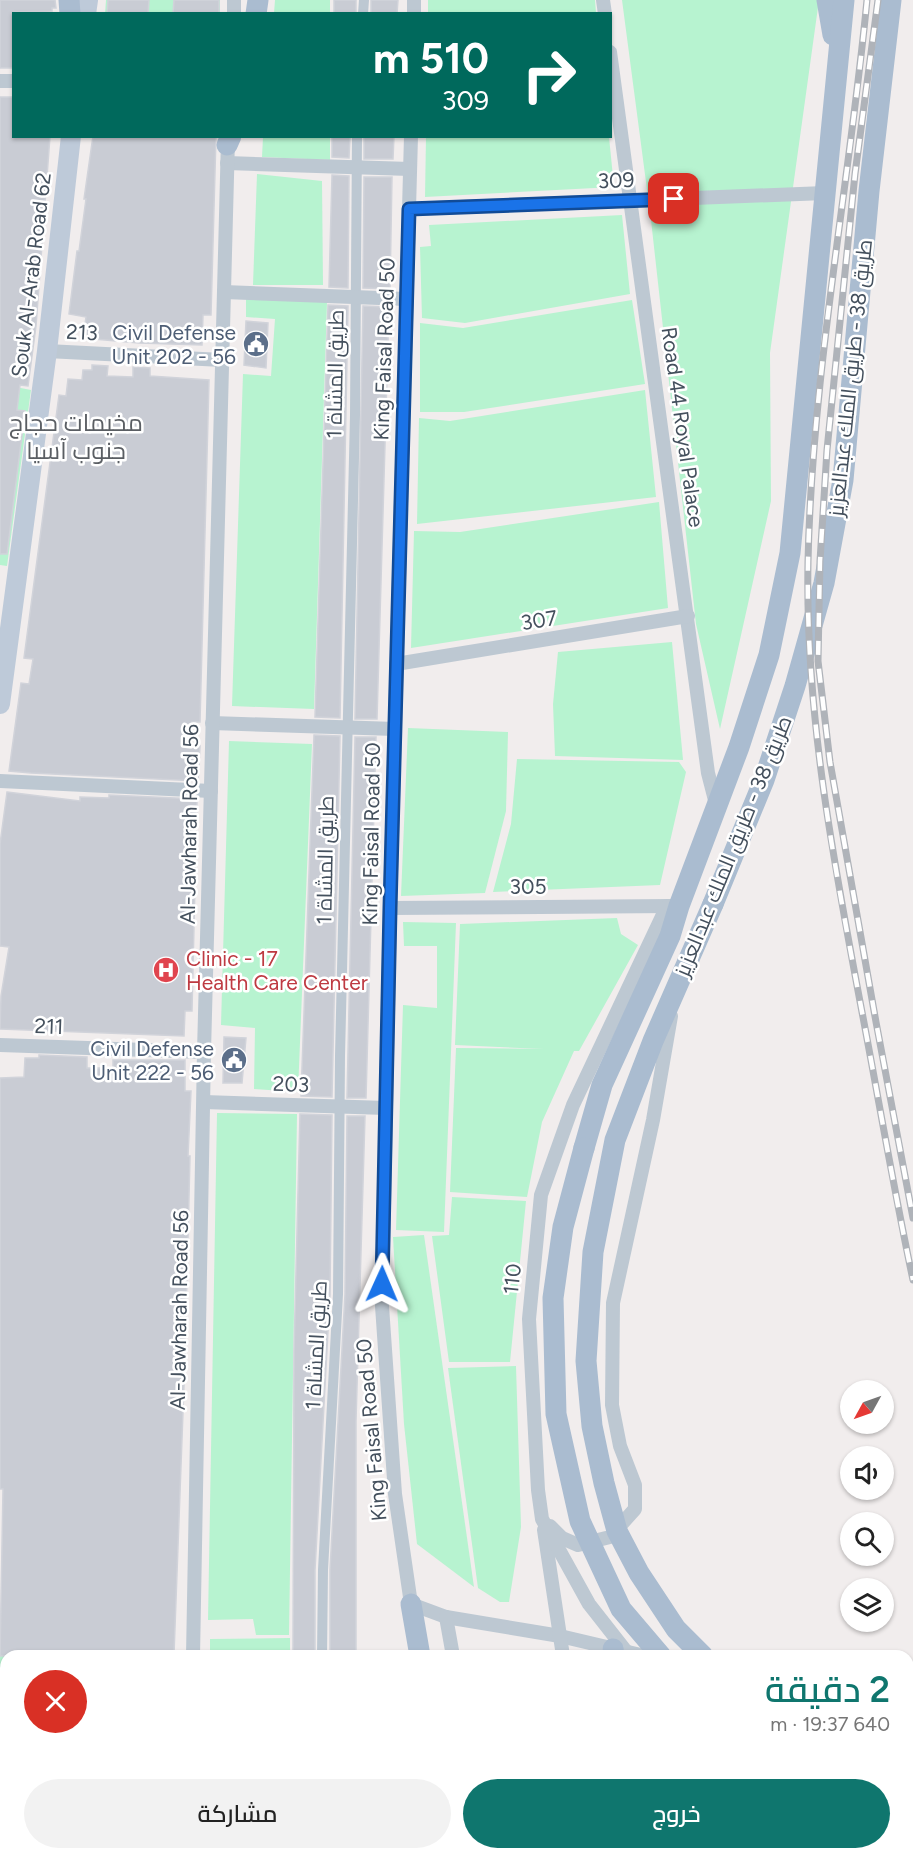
<!DOCTYPE html>
<html lang="ar">
<meta charset="utf-8">
<style>
body{margin:0;font-family:Figtree,Cairo,sans-serif;background:#f2f2f2;color:#222;direction:rtl;height:100vh;display:flex;flex-direction:column;font-size:22px;white-space:nowrap}
*{box-sizing:border-box;margin:0}
p{font-size:20px;color:#767676}
.icon{flex:none;width:33px;height:33px;fill:none;stroke:currentColor;stroke-width:2;stroke-linecap:round;stroke-linejoin:round}
.map{position:relative;flex:1;overflow:hidden;direction:ltr}
.details{position:absolute;left:0px;top:1650px;width:914px;height:210px;display:flex;flex-direction:column;background:#fff;border-radius:18px 18px 0 0;box-shadow:0 2px 4px #0004;direction:rtl}
.details>*{flex:none}
.hud{position:absolute;left:12px;top:12px;width:600px;height:126px;border-radius:0px;box-shadow:0 2px 4px #0004;direction:rtl;background:#00695c;color:#fff;overflow:hidden}
.needle{width:39px;rotate:230deg}
.fabs{position:absolute;left:840px;top:1380px;display:grid;gap:12px}
.fabs a{display:grid;place-items:center;width:54px;height:54px;border-radius:50%;background:#fff;box-shadow:0 2px 4px #0004;font-size:30px}
.pin{position:absolute;display:grid;place-items:center;width:51px;height:51px;color:#fff;margin:-26px;border-radius:12px;box-shadow:0 3px 9px #0006}
.me{position:absolute;width:66px;margin:-33px;rotate:1deg;stroke-linejoin:round;filter:drop-shadow(0 0 4px #0008)}
.turn{display:flex;align-items:center;gap:21px;height:126px;padding:0 24px;font-size:27px}
.turn .icon{width:78px;height:78px;stroke-width:2.5}
.turn b{display:block;font-size:42px;line-height:51px}
.round{display:grid;place-items:center;flex:none;width:63px;height:63px;border-radius:32px;background:#f2f2f2}
.overview{display:flex;align-items:center;justify-content:space-between;height:102px;padding:0 24px}
h1{font-size:36px;font-weight:600;line-height:45px;color:#0f766e}
.primary-button{display:flex;gap:12px;margin-top:auto;padding:12px 24px}
.primary-button a{flex:1;height:69px;border-radius:36px;background:#0f766e;color:#fff;font-size:24px;font-weight:600;line-height:69px;text-align:center}
.primary-button a+a{background:#f2f2f2;color:#222}
.map>svg:first-child{display:block}
</style>
<div class="map">
<svg width="913" height="1860" viewBox="0 0 913 1860">
<rect width="100%" height="100%" fill="#f1eded"/>
<!-- green -->
<g fill="#b7f3d0">
<path d="M 106,0 L 220,0 L 220,13 L 105,14 Z"/>
<path d="M 275,0 L 330,0 L 330,13 L 274,13 Z"/>
<path d="M 428,0 L 595,0 L 596,13 L 428,13 Z"/>
<path d="M 622,0 L 819,0 L 770,353 L 771,501 L 720,729 L 696,624 L 651,220 Z"/>
<path d="M 263,137 L 330,137 L 330,160 L 262,157 Z"/>
<path d="M 426,137 L 609,137 L 614,187 L 425,197 Z"/>
<path d="M 257,174 L 322,181 L 323,285 L 253,285 Z"/>
<path d="M 622,215 L 630,294 L 465,323 L 422,318 L 420,247 L 431,246 L 429,225 Z"/>
<path d="M 246,296 L 327,302 L 314,709 L 232,706 L 243,374 L 271,376 L 275,319 L 246,317 Z"/>
<path d="M 632,300 L 645,384 L 464,412 L 420,412 L 420,323 L 463,328 Z"/>
<path d="M 0,384 L 31,390 L 7,566 L 0,565 Z"/>
<path d="M 645,390 L 656,497 L 417,524 L 419,418 L 450,421 Z"/>
<path d="M 659,502 L 668,608 L 411,648 L 414,531 L 460,532 Z"/>
<path d="M 672,642 L 683,760 L 555,756 L 553,704 L 558,652 Z"/>
<path d="M 408,728 L 508,732 L 506,811 L 485,893 L 401,896 Z"/>
<path d="M 229,741 L 312,744 L 298,1092 L 254,1089 L 255,1028 L 221,1025 Z"/>
<path d="M 517,759 L 679,762 L 686,772 L 660,885 L 493,892 L 511,824 Z"/>
<path d="M 617,918 L 621,934 L 638,945 L 579,1051 L 574,1051 L 542,1122 L 527,1197 L 450,1192 L 456,1048 L 544,1049 L 455,1045 L 460,924 Z"/>
<path d="M 403,922 L 456,923 L 444,1232 L 396,1230 L 403,1005 L 437,1008 L 437,946 L 404,946 Z"/>
<path d="M 217,1113 L 297,1114 L 289,1635 L 256,1635 L 253,1619 L 208,1620 Z"/>
<path d="M 452,1197 L 526,1201 L 510,1362 L 449,1362 L 432,1236 L 449,1235 Z"/>
<path d="M 424,1235 L 474,1587 L 417,1544 L 404,1424 L 393,1237 Z"/>
<path d="M 516,1366 L 521,1527 L 509,1602 L 500,1602 L 478,1588 L 448,1368 Z"/>
<path d="M 0,1613 L 37,1614 L 6,1656 L 6,1727 L 0,1727 Z"/>
<path d="M 290,1638 L 290,1656 L 210,1656 L 210,1639 Z"/>
<path d="M 0,1750 L 6,1750 L 6,1854 L 161,1854 L 160,1860 L 0,1860 Z"/>
<path d="M 209,1854 L 289,1854 L 288,1860 L 209,1860 Z"/>
<path d="M 685,1854 L 829,1854 L 828,1860 L 685,1860 Z"/>
</g>
<!-- building -->
<g fill="#c9ccd4" stroke="#d1d3da" stroke-width="1.5">
<path d="M 0,0 L 55,0 L 56,8 L 52,8 L 52,11 L 14,12 L 14,68 L 0,68 Z"/>
<path d="M 108,0 L 149,0 L 148,14 L 107,14 Z"/>
<path d="M 174,0 L 219,0 L 219,14 L 173,14 Z"/>
<rect x="334" y="0" width="22" height="14"/>
<path d="M 371,0 L 398,0 L 397,14 L 371,14 Z"/>
<path d="M 0,97 L 14,97 L 14,136 L 50,136 L 36,326 L 28,386 L 20,385 L 17,410 L 25,411 L 7,554 L 0,554 Z"/>
<path d="M 93,136 L 216,136 L 211,315 L 203,315 L 202,345 L 139,343 L 83,338 L 86,317 L 69,314 L 77,251 L 79,251 L 86,199 L 84,199 Z"/>
<path d="M 332,136 L 350,136 L 349,158 L 332,157 Z"/>
<path d="M 364,136 L 394,136 L 393,159 L 364,159 Z"/>
<path d="M 332,175 L 349,176 L 348,288 L 329,287 Z"/>
<path d="M 364,177 L 392,177 L 390,289 L 363,288 Z"/>
<path d="M 328,305 L 348,306 L 340,718 L 315,717 Z"/>
<path d="M 363,306 L 389,307 L 377,719 L 355,719 Z"/>
<path d="M 246,321 L 268,323 L 266,368 L 244,365 Z"/>
<path d="M 92,365 L 108,366 L 107,376 L 133,377 L 133,367 L 150,368 L 150,376 L 209,380 L 200,722 L 192,722 L 192,746 L 200,746 L 198,781 L 31,773 L 9,771 L 21,683 L 29,684 L 33,659 L 24,658 L 59,395 L 66,396 L 68,379 L 82,380 L 83,370 L 92,370 Z"/>
<path d="M 314,735 L 340,736 L 332,1097 L 301,1096 Z"/>
<path d="M 355,737 L 376,737 L 366,1098 L 347,1098 Z"/>
<path d="M 7,792 L 80,801 L 80,797 L 109,798 L 109,795 L 197,799 L 192,1011 L 185,1011 L 184,1036 L 0,1029 L 1,996 L 9,947 L 0,946 L 0,844 Z"/>
<path d="M 224,1037 L 246,1038 L 242,1083 L 223,1083 Z"/>
<path d="M 39,1055 L 87,1057 L 87,1068 L 113,1068 L 113,1060 L 185,1060 L 185,1091 L 191,1091 L 188,1156 L 190,1156 L 185,1358 L 174,1654 L 151,1652 L 151,1656 L 0,1656 L 3,1489 L 0,1489 L 0,1078 L 24,1077 L 25,1058 L 39,1058 Z"/>
<path d="M 300,1114 L 332,1115 L 330,1294 L 315,1570 L 315,1656 L 293,1656 L 294,1351 Z"/>
<path d="M 347,1116 L 365,1116 L 356,1421 L 356,1656 L 330,1656 L 330,1570 L 345,1294 Z"/>
</g>
<g fill="none" stroke-linecap="round" stroke-linejoin="round">
<!-- pedestrian -->
<g stroke="#bdc8d2" stroke-width="10">
<path d="M 363,14 L 364,0"/>
<path d="M 322,1656 L 323,1570 L 338,1294 L 340,1056 L 355,415 L 357,136"/>
<path d="M 320,1860 L 320,1854"/>
</g>
<!-- minor -->
<g stroke="#bdc8d2" stroke-width="14">
<path d="M 603,0 L 605,14"/>
<path d="M 234,14 L 234,0"/>
<path d="M 414,14 L 414,0"/>
<path d="M 610,52 L 708,773 L 716,804"/>
<path d="M 0,81 L 14,81"/>
<path d="M 411,136 L 390,908 L 382,1306 L 395,1494 L 411,1604 L 446,1617 L 560,1636 L 645,1656"/>
<path d="M 227,163 L 410,169"/>
<path d="M 409,209 L 825,193"/>
<path d="M 224,292 L 406,299"/>
<path d="M 47,351 L 222,360"/>
<path d="M 396,664 L 688,616"/>
<path d="M 212,723 L 395,729"/>
<path d="M 0,781 L 211,791"/>
<path d="M 390,908 L 673,906"/>
<path d="M 0,1045 L 204,1052"/>
<path d="M 204,1102 L 386,1108"/>
<path d="M 550,1526 L 562,1538 L 578,1545 L 610,1537 L 635,1509 L 635,1485 L 620,1446 L 612,1405 L 613,1303 L 653,1120 L 671,1016"/>
<path d="M 544,1530 L 563,1656"/>
<path d="M 446,1617 L 453,1656"/>
<path d="M 629,1655 L 589,1604 L 542,1519 L 538,1490 L 529,1319 L 541,1195 L 573,1105 L 667,906"/>
<path d="M 193,1656 L 204,1052 L 228,139"/>
<path d="M 908,1692 L 913,1691"/>
<path d="M 908,1733 L 913,1724"/>
<path d="M 0,1739 L 6,1739"/>
<path d="M 194,1854 L 194,1860"/>
<path d="M 485,1854 L 486,1860"/>
<path d="M 588,1854 L 588,1860"/>
<path d="M 666,1854 L 667,1860"/>
<path d="M 841,1860 L 842,1854"/>
</g>
<!-- secondary -->
<g stroke="#becad9" stroke-width="20">
<path d="M 86,14 L 88,0"/>
<path d="M 0,704 L 47,351 L 71,136"/>
</g>
<!-- primary -->
<g stroke="#aabcd0" stroke-width="21">
<path d="M 69,0 L 70,14"/>
<path d="M 827,0 L 833,35"/>
<path d="M 256,14 L 258,0"/>
<path d="M 227,145 L 231,136"/>
<path d="M 713,904 L 764,780 L 795,686 L 824,583 L 843,480 L 869,191 L 891,0"/>
<path d="M 584,1148 L 602,1085 L 670,936 L 679,906 L 739,747 L 769,655 L 790,553 L 844,0"/>
<path d="M 411,1604 L 420,1656"/>
<path d="M 613,1649 L 614,1656"/>
<path d="M 908,1783 L 913,1786"/>
<path d="M 908,1819 L 913,1823"/>
<path d="M 453,1854 L 453,1860"/>
<path d="M 645,1854 L 645,1860"/>
<path d="M 175,1860 L 176,1854"/>
</g>
<!-- rail casing -->
<g stroke="#afb3b9" stroke-width="7">
<g id="rail">
<path d="M 867,0 C 849,187 812,373 808,562 C 805,713 834,864 862,1012 C 879,1101 894,1191 913,1280"/>
<path d="M 878,0 L 855,174 L 827,450 L 820,561 L 818,661 L 830,762 L 876,1022 L 913,1218"/>
</g>
</g>
<!-- rail -->
<use href="#rail" stroke="#fff" stroke-width="4.5" stroke-dasharray="14" stroke-linecap="butt"/>
<!-- primary-bridge -->
<g stroke="#aabcd0" stroke-width="21">
<path d="M 584,1148 L 563,1227 L 553,1298 L 556,1414 L 580,1521 L 621,1609 L 661,1656"/>
<path d="M 703,1656 L 676,1629 L 639,1573 L 617,1531 L 604,1483 L 592,1426 L 586,1361 L 593,1252 L 615,1140 L 653,1041 L 713,904"/>
</g>
</g>
<g fill="none" stroke-linecap="round" stroke-linejoin="round">
<!-- route casing -->
<g stroke="#114b97" stroke-width="15">
<path id="route" d="M 382,1284 L 390,908 L 409,209 L 674,199"/>
</g>
<!-- route -->
<use href="#route" stroke="#1a73e8" stroke-width="10"/>
</g>
<!-- icons -->
<defs>
<g id="civic-disc" transform="scale(1.35)"><circle r="9.5" fill="#5c6f8a" stroke="#fff"/><path d="M-.6-6.5H3V-4.5H.6V-3L4-1V1h2V6H-6V1h2V-1L-.6-3ZM-1.2 2.5V6h2.4V2.5Z" fill="#fff"/></g>
<g id="hospital-disc" transform="scale(1.35)"><circle r="9.5" fill="#e0444e" stroke="#fff"/><path d="M-5-5h3v3.5h4V-5h3V5h-3V1.5h-4V5h-3Z" fill="#fff"/></g>
</defs>
<g fill-rule="evenodd">
<use href="#civic-disc" x="256" y="344"/>
<use href="#hospital-disc" x="166" y="970"/>
<use href="#civic-disc" x="234" y="1060"/>
</g>
<g text-anchor="middle" dominant-baseline="central" stroke-width="5" stroke-linejoin="round" paint-order="stroke">
<!-- street labels -->
<g font-size="21" fill="#44505d" stroke="#fff">
<text transform="translate(616 180) rotate(-2)">309</text>
<text transform="translate(31 275) rotate(-83)">Souk Al-Arab Road 62</text>
<text transform="translate(82 332) rotate(3)">213</text>
<text transform="translate(384 349) rotate(-88)">King Faisal Road 50</text>
<text transform="translate(335 374) rotate(-89)">طريق المشاة 1</text>
<text transform="translate(850 378) rotate(-84)">طريق 38 - طريق الملك عبدالعزيز</text>
<text transform="translate(683 427) rotate(82)">Road 44 Royal Palace</text>
<text transform="translate(539 620) rotate(-9)">307</text>
<text transform="translate(189 824) rotate(-89)">Al-Jawharah Road 56</text>
<text transform="translate(371 834) rotate(-89)">King Faisal Road 50</text>
<text transform="translate(733 846) rotate(-68)">طريق 38 - طريق الملك عبدالعزيز</text>
<text transform="translate(325 860) rotate(-89)">طريق المشاة 1</text>
<text x="528" y="886">305</text>
<text transform="translate(49 1026) rotate(2)">211</text>
<text transform="translate(291 1084) rotate(2)">203</text>
<text transform="translate(512 1279) rotate(-84)">110</text>
<text transform="translate(179 1310) rotate(-89)">Al-Jawharah Road 56</text>
<text transform="translate(316 1345) rotate(-87)">طريق المشاة 1</text>
<text transform="translate(371 1430) rotate(-95)">King Faisal Road 50</text>
</g>
<!-- service labels -->
<g font-size="21" fill="#4e5e75" stroke="#fff" text-anchor="end">
<text x="236" y="332">Civil Defense<tspan x="236" dy="24">Unit 202 - 56</tspan></text>
<text x="214" y="1048">Civil Defense<tspan x="214" dy="24">Unit 222 - 56</tspan></text>
</g>
<!-- health labels -->
<g font-size="21" fill="#be3a42" stroke="#fff" text-anchor="start">
<text x="186" y="958">Clinic - 17<tspan x="186" dy="24">Health Care Center</tspan></text>
</g>
<!-- quarter labels -->
<g font-size="24" fill="#5a5e63" stroke="#fff">
<text x="76" y="422">مخيمات حجاج<tspan x="76" dy="28">جنوب آسيا</tspan></text>
</g>
</g>
</svg>
<div class="fabs">
<a><svg class="needle" viewBox="-14 -14 28 28"><path d="M0-13l5 13h-10z" fill="#e53935"/><path d="M0 13l5-13h-10z" fill="#767676"/></svg></a>
<a><svg class="icon" aria-label="sound" viewBox="0 0 24 24"><path d="M4 9h4l5-4v14l-5-4H4zM17 9q2 3 0 6"/></svg></a>
<a><svg class="icon" aria-label="search" viewBox="0 0 24 24"><circle cx="10" cy="10" r="6"/><path d="M15 15l6 6"/></svg></a>
<a><svg class="icon" aria-label="layers" viewBox="0 0 24 24"><path d="M12 4l9 5-9 5-9-5zM3 14l9 5 9-5"/></svg></a>
</div>
<div class="pin" style="left:674px;top:199px;background:#d93025"><svg class="icon" aria-label="arrive" viewBox="0 0 24 24"><path d="M6 21V4h12l-3 4 3 4H6"/></svg></div>
<svg class="me" style="left:382px;top:1284px" viewBox="-20 -20 40 40"><path d="M0-17L14 15 0 8-14 15z" fill="#1a73e8" stroke="#fff" stroke-width="4"/></svg>
<div class="hud">
<div class="turn"><svg class="icon" aria-label="right" viewBox="0 0 24 24"><path d="M7 20v-9h11M14 6l5 5-5 5"/></svg><div><b>510 m</b>309</div></div>
</div>
<section class="details">
<div class="overview"><div><h1>2 دقيقة</h1><p>640 m · 19:37</p></div><a class="round" style="background:#d93025;color:#fff"><svg class="icon" aria-label="close" viewBox="0 0 24 24"><path d="M6 6l12 12M18 6L6 18"/></svg></a></div>
<div class="primary-button"><a>خروج</a><a>مشاركة</a></div>
</section>
</div>
